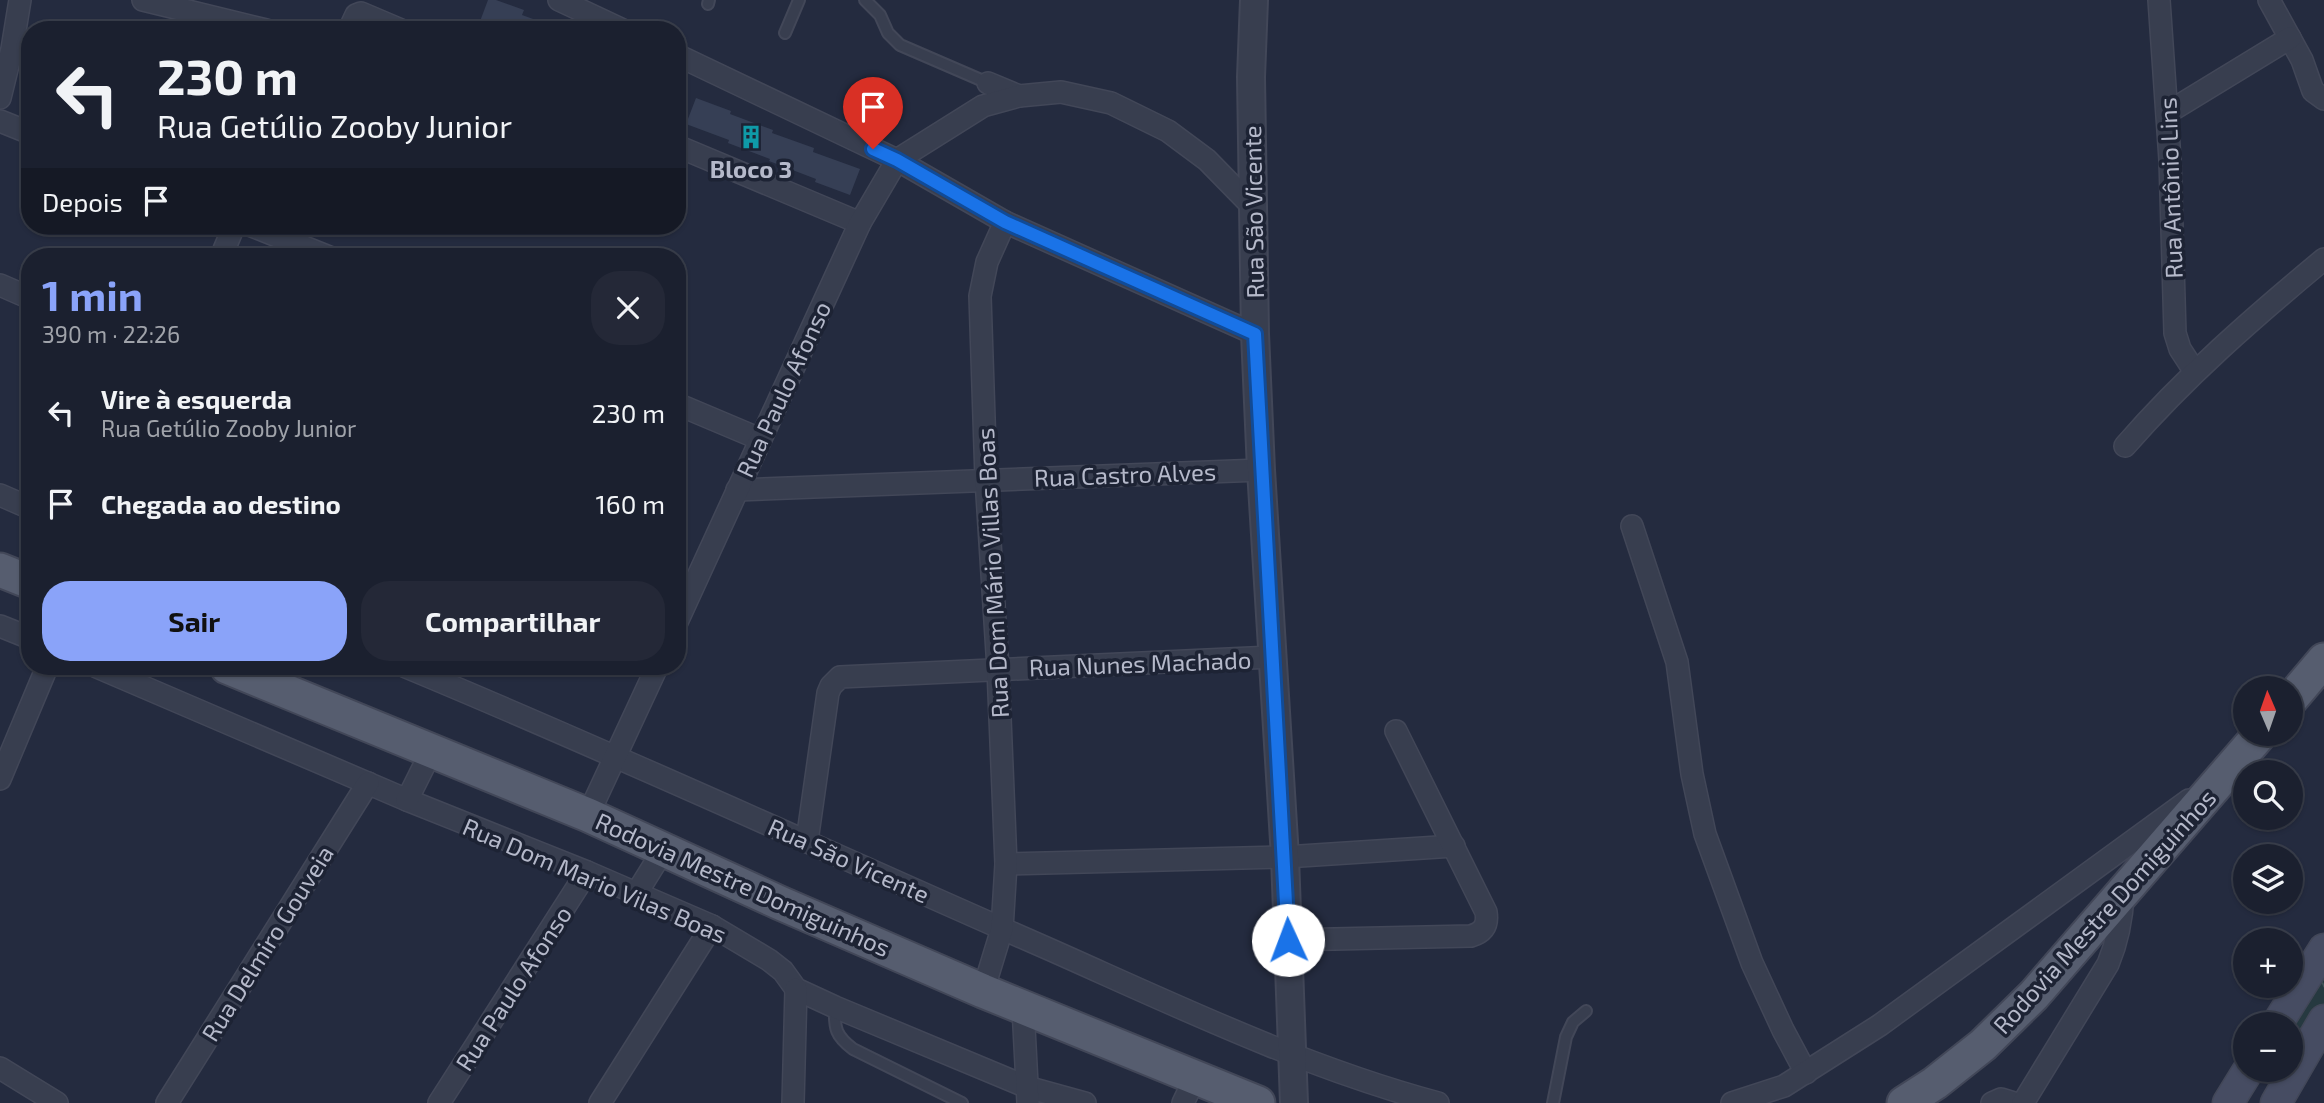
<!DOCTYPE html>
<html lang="pt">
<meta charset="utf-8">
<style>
body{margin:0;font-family:"Exo 2",sans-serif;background:#242837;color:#f1f3f6;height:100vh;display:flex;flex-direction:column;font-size:26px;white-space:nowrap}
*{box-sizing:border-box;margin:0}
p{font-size:23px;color:#a0a3aa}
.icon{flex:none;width:38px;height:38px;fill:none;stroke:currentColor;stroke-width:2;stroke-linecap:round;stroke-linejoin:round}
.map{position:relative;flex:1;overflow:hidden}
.details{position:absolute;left:21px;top:248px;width:665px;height:427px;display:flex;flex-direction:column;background:#1b202f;border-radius:28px;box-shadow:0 2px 5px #0004,0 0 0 2px #393e4b}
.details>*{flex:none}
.hud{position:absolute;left:21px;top:21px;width:665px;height:214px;border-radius:28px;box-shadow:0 2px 5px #0004,0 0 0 2px #393e4b;background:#1b202f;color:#f1f3f6;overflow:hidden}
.needle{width:46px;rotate:358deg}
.controls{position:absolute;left:2233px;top:676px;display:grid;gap:14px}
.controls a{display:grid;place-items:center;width:70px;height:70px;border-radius:50%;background:#1b202f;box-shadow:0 2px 5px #0004,0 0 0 2px #393e4b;font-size:35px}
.pin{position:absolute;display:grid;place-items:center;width:60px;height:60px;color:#fff;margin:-72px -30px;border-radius:50% 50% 50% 0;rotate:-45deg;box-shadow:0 0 7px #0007}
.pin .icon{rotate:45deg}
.me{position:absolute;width:77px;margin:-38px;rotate:358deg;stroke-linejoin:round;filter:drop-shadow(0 0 5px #0008)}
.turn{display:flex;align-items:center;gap:24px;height:147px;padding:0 21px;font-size:32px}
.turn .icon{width:91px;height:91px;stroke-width:2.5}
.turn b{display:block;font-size:49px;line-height:60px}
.then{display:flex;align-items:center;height:66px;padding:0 21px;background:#0003;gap:14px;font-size:26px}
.round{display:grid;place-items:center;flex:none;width:74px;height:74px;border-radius:28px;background:#242837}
.headline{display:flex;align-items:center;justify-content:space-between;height:119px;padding:0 21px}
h1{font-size:42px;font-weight:700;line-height:52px;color:#8aa3f9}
.cta{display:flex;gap:14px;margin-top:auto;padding:14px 21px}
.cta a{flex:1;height:80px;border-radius:28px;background:#8aa3f9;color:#111;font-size:28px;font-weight:700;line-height:80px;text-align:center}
.cta a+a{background:#242837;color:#f1f3f6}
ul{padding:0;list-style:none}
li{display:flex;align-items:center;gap:21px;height:91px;padding:0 21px}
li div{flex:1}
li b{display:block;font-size:26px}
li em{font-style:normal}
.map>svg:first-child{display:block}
</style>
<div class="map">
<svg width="2324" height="1103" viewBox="0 0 2324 1103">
<defs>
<pattern id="park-crowns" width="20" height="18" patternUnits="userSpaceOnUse" patternTransform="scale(1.75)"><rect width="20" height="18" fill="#263940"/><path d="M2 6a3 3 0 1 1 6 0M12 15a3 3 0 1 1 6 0" fill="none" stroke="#43545a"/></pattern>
</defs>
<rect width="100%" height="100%" fill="#242b3f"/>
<!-- park -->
<path fill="url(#park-crowns)" d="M 2324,955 L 2324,1010 L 2291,1067 L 2291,1024 Z"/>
<!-- building -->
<g fill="#363f55">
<path d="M 488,0 L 496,0 L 524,10 L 522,15 L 558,28 L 558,30 L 496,30 L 479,24 Z"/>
<path d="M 696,98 L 731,111 L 730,114 L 773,130 L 772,133 L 814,148 L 813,152 L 860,169 L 850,195 L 815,182 L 816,179 L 769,161 L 770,159 L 728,143 L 729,140 L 686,124 Z"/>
</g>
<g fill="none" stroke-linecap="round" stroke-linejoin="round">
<!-- service casing -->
<g stroke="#424758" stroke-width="14">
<g id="service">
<path d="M 865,0 L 880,15 L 888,33 L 900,45 L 988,83"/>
<path d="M 708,4 L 709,0"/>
<path d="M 785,33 L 799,0"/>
<path d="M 835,1007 C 834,1029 836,1036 853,1049 L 962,1103"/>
<path d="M 1553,1103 L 1566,1037 L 1573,1022 L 1586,1011"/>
</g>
</g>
<!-- minor casing -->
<g stroke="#424758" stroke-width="24">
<g id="minor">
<path d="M 143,0 L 266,30"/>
<path d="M 559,0 L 623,30"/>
<path d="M 2159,0 L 2170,160 L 2175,333 L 2180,349 L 2195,372"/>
<path d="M 2269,0 L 2302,60 L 2313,91 L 2324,99"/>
<path d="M 349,30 L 356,15 L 361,13 L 401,30"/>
<path d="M 677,55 L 897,160 L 1005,222 L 1255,334"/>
<path d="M 988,83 L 1019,96"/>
<path d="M 0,98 L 12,49 L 20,0"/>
<path d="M 2167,113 L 2290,38"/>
<path d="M 0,121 L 30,133"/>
<path d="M 677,146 L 860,223"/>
<path d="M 252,226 L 329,257"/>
<path d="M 221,257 L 234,226"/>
<path d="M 0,285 L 30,298"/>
<path d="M 677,404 L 760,439"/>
<path d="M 2125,446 C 2185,377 2254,317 2324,259"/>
<path d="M 737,490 L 1261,470"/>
<path d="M 0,495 L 30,508"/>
<path d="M 1632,526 L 1677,662 L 1692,774 L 1705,834 L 1752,963 L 1783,1030 L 1806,1073"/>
<path d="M 677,622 L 860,223 L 897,160 L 983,106 L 1019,96 L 1061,92 L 1111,103 L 1168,131 L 1207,160 L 1252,206"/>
<path d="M 0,626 L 30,638"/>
<path d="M 97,667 L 407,800 L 587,872 L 712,926 L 769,960 L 783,971 L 796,989 L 835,1007 L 1027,1087 L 1085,1103"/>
<path d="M 406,667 C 623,757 836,856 1051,950 C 1177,1006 1304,1067 1438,1103"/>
<path d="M 0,779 L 47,667"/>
<path d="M 407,800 L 432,750"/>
<path d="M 588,815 L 657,667"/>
<path d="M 807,841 L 828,693 L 831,686 L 840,677 L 1273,657"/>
<path d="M 1006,864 L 1285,857 L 1454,846"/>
<path d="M 636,894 L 664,849"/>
<path d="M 1288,940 L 1471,936 C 1484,932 1488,925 1486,912 L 1396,731"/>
<path d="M 983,991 L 1002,929 L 1006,864 L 998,669 L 986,479 L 980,296 L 987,262 L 1005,222"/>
<path d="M 1023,1008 L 1028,1103"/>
<path d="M 0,1068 L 57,1103"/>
<path d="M 167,1103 L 368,783"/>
<path d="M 439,1103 L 587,872"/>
<path d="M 600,1103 L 712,926"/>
<path d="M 793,1103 L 796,989"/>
<path d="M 1183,1103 L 1195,1078"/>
<path d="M 1732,1103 L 1784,1086 L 1880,1025 L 2189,800"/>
<path d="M 1992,1103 L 2001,1099 L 2014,1103"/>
<path d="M 2023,1103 L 2108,964 C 2118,940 2122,920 2123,894"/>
</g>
</g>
<!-- tertiary casing -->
<g stroke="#424758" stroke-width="30">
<path id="tertiary" d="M 1254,0 L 1251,77 L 1255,334 L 1261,470 L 1285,857 L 1294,1103"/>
</g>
<!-- secondary casing -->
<g stroke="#424758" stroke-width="33">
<g id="secondary">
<path d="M 2277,1024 L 2324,949"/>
<path d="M 2228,1103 L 2249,1069"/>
<path d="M 2276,1103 L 2324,1020"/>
</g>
</g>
<!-- primary casing -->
<g stroke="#424758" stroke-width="37">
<g id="primary">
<path d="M 0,570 L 30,582"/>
<path d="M 227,667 L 588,815 L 780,903 L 983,991 L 1258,1103"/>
<path d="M 2291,699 L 2324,660"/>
<path d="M 1904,1103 L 1935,1083 L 1983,1045 L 2034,995 L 2261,733"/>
</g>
</g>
<!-- service -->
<use href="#service" stroke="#383e4f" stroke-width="10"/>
<!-- minor -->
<use href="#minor" stroke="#383e4f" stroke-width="21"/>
<!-- tertiary -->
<use href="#tertiary" stroke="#383e4f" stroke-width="26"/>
<!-- secondary -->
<use href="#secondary" stroke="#464c62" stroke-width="30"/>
<!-- primary -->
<use href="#primary" stroke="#565d6f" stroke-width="33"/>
</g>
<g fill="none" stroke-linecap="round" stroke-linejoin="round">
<!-- route casing -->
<g stroke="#114b97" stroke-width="18">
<path id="route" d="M 873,149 L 897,160 L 1005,222 L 1255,334 L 1288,940"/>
</g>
<!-- route -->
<use href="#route" stroke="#1a73e8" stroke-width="12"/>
</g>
<!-- icons -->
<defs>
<g id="building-bare" transform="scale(1.89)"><path d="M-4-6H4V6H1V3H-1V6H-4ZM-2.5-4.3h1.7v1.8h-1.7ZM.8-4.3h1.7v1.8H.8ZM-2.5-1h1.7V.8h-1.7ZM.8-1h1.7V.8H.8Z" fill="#0f9aa8" stroke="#1d2334" stroke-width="2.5" paint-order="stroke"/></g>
</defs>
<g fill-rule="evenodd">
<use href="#building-bare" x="751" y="137"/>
</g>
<g text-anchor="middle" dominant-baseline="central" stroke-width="7" stroke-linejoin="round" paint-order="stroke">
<!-- poi labels -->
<g font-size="24" font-weight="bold" fill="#b5b9ca" stroke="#1d2334">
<text x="751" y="168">Bloco 3</text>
</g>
<!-- street labels -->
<g font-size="24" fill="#b5b9ca" stroke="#1d2334">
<text transform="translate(2170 188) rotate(-92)">Rua Antônio Lins</text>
<text transform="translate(1253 212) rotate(-91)">Rua São Vicente</text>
<text transform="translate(783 389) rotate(-65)">Rua Paulo Afonso</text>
<text transform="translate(1125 474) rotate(-2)">Rua Castro Alves</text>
<text transform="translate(992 573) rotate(-93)">Rua Dom Mário Villas Boas</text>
<text transform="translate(1140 663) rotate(-2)">Rua Nunes Machado</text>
<text transform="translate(849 860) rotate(24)">Rua São Vicente</text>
<text transform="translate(595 880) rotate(23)">Rua Dom Mario Vilas Boas</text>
<text transform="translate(743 884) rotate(24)">Rodovia Mestre Domiguinhos</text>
<text transform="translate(2104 911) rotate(-48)">Rodovia Mestre Domiguinhos</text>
<text transform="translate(267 943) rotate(-58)">Rua Delmiro Gouveia</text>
<text transform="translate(513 988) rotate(-57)">Rua Paulo Afonso</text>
</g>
</g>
</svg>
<div class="controls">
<a><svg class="needle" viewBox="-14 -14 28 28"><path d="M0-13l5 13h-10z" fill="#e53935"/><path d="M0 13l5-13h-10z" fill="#a0a3aa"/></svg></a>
<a><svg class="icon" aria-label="search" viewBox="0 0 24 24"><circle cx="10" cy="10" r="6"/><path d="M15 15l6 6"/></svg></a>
<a><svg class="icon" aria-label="layers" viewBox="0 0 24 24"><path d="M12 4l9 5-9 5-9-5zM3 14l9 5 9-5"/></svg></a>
<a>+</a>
<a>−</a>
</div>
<div class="pin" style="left:873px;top:149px;background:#d93025"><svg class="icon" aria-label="arrive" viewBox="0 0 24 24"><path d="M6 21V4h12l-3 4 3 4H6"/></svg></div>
<svg class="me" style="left:1288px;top:940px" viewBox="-20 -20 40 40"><circle r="19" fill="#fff"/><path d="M0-13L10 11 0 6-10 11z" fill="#1a73e8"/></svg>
<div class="hud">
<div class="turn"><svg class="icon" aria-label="left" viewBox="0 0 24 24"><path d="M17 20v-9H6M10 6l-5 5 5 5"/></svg><div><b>230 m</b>Rua Getúlio Zooby Junior</div></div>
<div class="then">Depois<svg class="icon" aria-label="arrive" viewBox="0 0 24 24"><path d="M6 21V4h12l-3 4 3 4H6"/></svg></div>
</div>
<section class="details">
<div class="headline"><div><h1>1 min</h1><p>390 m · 22:26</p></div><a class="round"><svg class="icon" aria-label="close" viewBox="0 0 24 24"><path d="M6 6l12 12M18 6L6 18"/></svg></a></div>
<ul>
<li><svg class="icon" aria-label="left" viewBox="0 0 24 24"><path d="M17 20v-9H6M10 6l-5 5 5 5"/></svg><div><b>Vire à esquerda</b><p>Rua Getúlio Zooby Junior</p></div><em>230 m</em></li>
<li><svg class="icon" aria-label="arrive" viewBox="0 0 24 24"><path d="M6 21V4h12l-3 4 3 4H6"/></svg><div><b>Chegada ao destino</b></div><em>160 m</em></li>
</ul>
<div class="cta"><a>Sair</a><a>Compartilhar</a></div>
</section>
</div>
